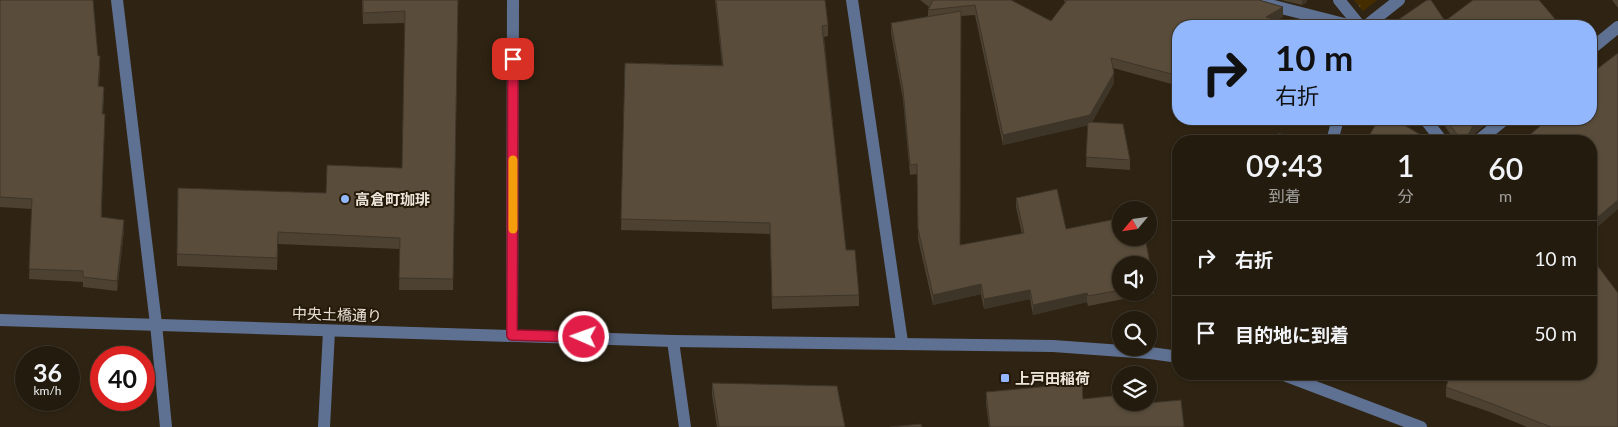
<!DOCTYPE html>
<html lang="ja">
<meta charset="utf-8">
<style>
body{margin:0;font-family:Lato,"Noto Sans JP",sans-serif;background:#2f281c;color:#f1f3f6;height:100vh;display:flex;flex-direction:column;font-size:19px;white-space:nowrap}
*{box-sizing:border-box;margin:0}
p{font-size:16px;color:#a3a19e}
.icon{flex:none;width:28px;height:28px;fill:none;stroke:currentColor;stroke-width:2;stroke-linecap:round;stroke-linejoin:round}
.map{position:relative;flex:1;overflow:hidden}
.details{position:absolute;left:1172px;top:135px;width:425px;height:245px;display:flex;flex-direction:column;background:#231b0e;border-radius:20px;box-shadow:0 1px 4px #0004,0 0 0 1px #40392e}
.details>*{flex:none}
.banner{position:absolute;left:1172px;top:20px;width:425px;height:105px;border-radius:20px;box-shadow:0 1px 4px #0004,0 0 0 1px #40392e;background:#93b7fd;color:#111;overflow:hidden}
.needle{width:32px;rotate:241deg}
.buttons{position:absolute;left:1112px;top:201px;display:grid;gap:10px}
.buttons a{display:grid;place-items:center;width:45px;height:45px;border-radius:50%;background:#231b0e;box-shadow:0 1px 4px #0004,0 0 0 1px #40392e;font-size:25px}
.speed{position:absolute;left:15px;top:346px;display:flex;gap:10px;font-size:25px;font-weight:700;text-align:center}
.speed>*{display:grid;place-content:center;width:65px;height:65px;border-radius:50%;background:#231b0e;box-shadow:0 1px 4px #0004,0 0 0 1px #40392e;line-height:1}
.speed small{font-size:12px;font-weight:400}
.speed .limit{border:8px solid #d22;background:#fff;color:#111}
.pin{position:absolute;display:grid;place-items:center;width:42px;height:42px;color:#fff;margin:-21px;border-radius:10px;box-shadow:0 2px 8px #0006}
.me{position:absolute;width:55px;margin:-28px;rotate:272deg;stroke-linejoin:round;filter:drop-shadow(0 0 4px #0008)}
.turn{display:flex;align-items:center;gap:18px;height:105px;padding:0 20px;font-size:22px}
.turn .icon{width:65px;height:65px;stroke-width:2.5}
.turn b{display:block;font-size:35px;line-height:42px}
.eta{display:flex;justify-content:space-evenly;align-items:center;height:85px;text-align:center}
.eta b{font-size:30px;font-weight:600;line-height:35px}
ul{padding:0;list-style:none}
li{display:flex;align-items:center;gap:15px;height:75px;padding:0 20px;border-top:1px solid #40392e}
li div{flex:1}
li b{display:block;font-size:19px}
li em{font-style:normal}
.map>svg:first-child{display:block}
</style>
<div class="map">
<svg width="1618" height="427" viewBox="0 0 1618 427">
<defs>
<pattern id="park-tufts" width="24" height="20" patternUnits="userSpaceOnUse" patternTransform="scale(1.25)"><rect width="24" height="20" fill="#462d00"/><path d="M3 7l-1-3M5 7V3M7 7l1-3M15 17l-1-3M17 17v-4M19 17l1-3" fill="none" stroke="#614b25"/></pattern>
</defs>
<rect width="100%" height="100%" fill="#2f2413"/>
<!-- park -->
<path fill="url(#park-tufts)" d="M 1354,0 L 1377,0 L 1363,11 Z"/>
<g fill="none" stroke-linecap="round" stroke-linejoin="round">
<!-- minor -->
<g stroke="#5f7192" stroke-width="12">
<path d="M 117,0 L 156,324 L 166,427"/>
<path d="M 852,0 L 902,342"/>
<path d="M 1250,0 L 1352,26"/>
<path d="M 1339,0 L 1360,26"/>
<path d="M 1366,26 L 1399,0"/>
<path d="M 1591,49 L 1618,27"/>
<path d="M 1425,119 L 1442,141"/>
<path d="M 1332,141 L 1338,119"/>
<path d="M 1478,141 L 1505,119"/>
<path d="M 0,320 L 673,341 L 1053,346 L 1150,353 L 1179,357"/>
<path d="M 512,335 L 513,0"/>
<path d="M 673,341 L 685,427"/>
<path d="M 1281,374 L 1421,427"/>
<path d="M 324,427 L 329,331"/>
</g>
</g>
<!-- wall -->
<g fill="#4d4132" fill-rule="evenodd">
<path d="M 0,0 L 98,56 L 100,67 L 99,86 L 104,97 L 103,114 L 102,217 L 124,231 L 117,291 L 83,287 L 83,282 L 29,279 L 32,209 L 0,207 Z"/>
<path d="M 362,0 L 458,0 L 453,290 L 399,290 L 400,249 L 278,244 L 277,270 L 177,266 L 177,254 L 402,168 L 405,23 L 363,24 Z"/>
<path d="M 715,0 L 825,0 L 828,25 L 828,36 L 824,37 L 846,250 L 859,295 L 859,306 L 772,309 L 770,234 L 621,230 L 625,63 L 722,65 Z"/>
<path d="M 920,0 L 1011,0 L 1051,21 L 1065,3 L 1064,0 L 1259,0 L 1283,7 L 1283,17 L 1277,20 L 1298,26 L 1179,26 L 1179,86 L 1113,68 L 1114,73 L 1114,83 L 1092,122 L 1123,124 L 1130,160 L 1130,170 L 1086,167 L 1088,125 L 1003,145 L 975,15 L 961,16 L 960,245 L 1022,234 L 1016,207 L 1016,198 L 1057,189 L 1066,229 L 1121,218 L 1121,238 L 1145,238 L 1154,283 L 1154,293 L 1088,306 L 1087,302 L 1033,315 L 1030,299 L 984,309 L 981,294 L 933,305 L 918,239 L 917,174 L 910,175 L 903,100 L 891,33 L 891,23 L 928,17 L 928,10 L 929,7 ZM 1121,265 L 1149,265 L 1149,292 L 1121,292 Z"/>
<path d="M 1281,0 L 1307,0 L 1307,2 L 1302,5 Z"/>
<path d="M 1612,0 L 1618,0 L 1618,8 Z"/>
<path d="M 1301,119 L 1329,119 L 1327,126 Z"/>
<path d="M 1440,119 L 1488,119 L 1488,122 L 1473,135 L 1470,141 L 1455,141 Z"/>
<path d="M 712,383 L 845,427 L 717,427 L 712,395 Z"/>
<path d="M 1446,387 L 1618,427 L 1527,427 L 1490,412 L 1446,397 Z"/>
<path d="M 986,392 L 1083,399 L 1137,404 L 1184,427 L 989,427 L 986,404 Z"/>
</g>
<!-- shaded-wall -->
<g fill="#3e3529">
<path d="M 1302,0 L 1307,0 L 1307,2 L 1302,5 Z"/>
<path d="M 1283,7 L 1283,17 L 1267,26 L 1266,17 Z"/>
<path d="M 1114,73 L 1114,83 L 1090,125 L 1003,145 L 1003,135 Z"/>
<path d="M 1481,119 L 1488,119 L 1488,122 L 1473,135 L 1470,141 L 1461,141 L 1461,140 L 1473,125 Z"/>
<path d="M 1618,200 L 1618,209 L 1591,233 L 1591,223 Z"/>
<path d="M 124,220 L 124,231 L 117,291 L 117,281 Z"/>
<path d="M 981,284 L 981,294 L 933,305 L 933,295 Z"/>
<path d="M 1030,290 L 1030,299 L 984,309 L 984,299 Z"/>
<path d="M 1087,293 L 1087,302 L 1033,315 L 1033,305 Z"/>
</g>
<!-- building -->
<g fill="#594c3a" stroke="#3e3529">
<path d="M 0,0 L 93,0 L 98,56 L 100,56 L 98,86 L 104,87 L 102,114 L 105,114 L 101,217 L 124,220 L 117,281 L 83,277 L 83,271 L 29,269 L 32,199 L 0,197 Z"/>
<path d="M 363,0 L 458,0 L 453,279 L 399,278 L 400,238 L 278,232 L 277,258 L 177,254 L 178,188 L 326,193 L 327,165 L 402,168 L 405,11 L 363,13 Z"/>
<path d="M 716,0 L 825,0 L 828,25 L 822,26 L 846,250 L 855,250 L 859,295 L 772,297 L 770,223 L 621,219 L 625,63 L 723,66 Z"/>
<path d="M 933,0 L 1011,0 L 1051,21 L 1067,0 L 1259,0 L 1283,7 L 1266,17 L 1298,26 L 1179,26 L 1179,76 L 1111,58 L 1114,73 L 1090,115 L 1003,135 L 975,5 L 928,10 Z"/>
<path d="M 1427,0 L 1431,0 L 1445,21 L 1473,0 L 1539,0 L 1561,26 L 1389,26 Z"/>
<path d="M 961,11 L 960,245 L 1024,233 L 1016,198 L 1057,189 L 1066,229 L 1121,218 L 1121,238 L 1145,238 L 1154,283 L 1149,284 L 1149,265 L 1121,265 L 1121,290 L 1088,296 L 1087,293 L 1033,305 L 1030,290 L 984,299 L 981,284 L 933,295 L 918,229 L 917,164 L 910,165 L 903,90 L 891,23 Z"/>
<path d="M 1618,53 L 1618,200 L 1591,223 L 1591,141 L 1523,141 L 1548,119 L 1591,119 L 1591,62 L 1597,69 Z"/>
<path d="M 1379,119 L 1394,119 L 1431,141 L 1366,141 Z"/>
<path d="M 1446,119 L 1481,119 L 1473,125 L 1470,132 L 1461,140 Z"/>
<path d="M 1088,122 L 1123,124 L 1130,160 L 1086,157 Z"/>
<path d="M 1280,133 L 1287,141 L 1268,141 Z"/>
<path d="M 1591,257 L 1618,293 L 1618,427 L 1551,427 L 1490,403 L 1446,387 L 1450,374 L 1591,374 Z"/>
<path d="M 712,383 L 837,386 L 845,427 L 719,427 Z"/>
<path d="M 1082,383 L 1083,399 L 1121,395 L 1121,402 L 1136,402 L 1137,404 L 1181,400 L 1184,427 L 990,427 L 986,392 Z"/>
<path d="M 921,424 L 922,427 L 890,427 Z"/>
</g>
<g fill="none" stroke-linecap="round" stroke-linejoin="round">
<!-- route casing -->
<g stroke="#92132f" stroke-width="12">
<path id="route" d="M 513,59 L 512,335 L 584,337"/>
</g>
<!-- route -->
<use href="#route" stroke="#e11d48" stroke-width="9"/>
<!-- slow -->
<path stroke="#f59e0b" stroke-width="9" d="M 513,229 L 513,160"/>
</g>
<!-- markers -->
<g fill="#93b7fd" stroke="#251a0a" stroke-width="2">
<circle cx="345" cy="199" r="5"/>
<rect x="1000" y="373" width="10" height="10" rx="2.5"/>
</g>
<g text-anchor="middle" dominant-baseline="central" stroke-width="4" stroke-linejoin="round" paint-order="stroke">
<!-- poi labels -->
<g font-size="15" font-weight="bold" fill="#ede5da" stroke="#251a0a" text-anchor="start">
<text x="355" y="199">高倉町珈琲</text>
<text x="1015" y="378">上戸田稲荷</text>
</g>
<!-- street labels -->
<g font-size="15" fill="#ede5da" stroke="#251a0a">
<text transform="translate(337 314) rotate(2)">中央土橋通り</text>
</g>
</g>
</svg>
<div class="buttons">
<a><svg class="needle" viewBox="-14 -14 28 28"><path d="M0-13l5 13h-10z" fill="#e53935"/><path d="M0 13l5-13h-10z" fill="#a3a19e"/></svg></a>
<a><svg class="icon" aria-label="sound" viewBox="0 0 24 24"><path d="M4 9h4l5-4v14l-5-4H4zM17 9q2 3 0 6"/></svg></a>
<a><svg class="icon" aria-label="search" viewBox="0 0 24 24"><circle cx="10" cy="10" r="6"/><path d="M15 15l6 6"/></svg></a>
<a><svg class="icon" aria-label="layers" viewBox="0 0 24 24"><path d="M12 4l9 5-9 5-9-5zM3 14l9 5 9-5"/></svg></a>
</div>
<div class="speed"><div>36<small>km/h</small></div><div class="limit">40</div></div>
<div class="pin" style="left:513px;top:59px;background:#d93025"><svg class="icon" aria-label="arrive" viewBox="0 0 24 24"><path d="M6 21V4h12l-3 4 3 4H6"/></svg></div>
<svg class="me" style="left:584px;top:337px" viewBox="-20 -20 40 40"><circle r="17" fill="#e11d48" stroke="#fff" stroke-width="3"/><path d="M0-11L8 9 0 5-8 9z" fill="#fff"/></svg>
<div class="banner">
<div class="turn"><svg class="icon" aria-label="right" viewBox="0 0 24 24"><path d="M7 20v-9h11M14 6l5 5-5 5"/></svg><div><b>10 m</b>右折</div></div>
</div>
<section class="details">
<div class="eta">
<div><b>09:43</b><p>到着</p></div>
<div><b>1</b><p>分</p></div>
<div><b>60</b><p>m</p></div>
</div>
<ul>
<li><svg class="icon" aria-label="right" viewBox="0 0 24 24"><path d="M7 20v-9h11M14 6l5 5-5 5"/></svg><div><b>右折</b></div><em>10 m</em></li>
<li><svg class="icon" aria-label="arrive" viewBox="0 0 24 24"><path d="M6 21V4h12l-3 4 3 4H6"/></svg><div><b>目的地に到着</b></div><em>50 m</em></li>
</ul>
</section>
</div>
